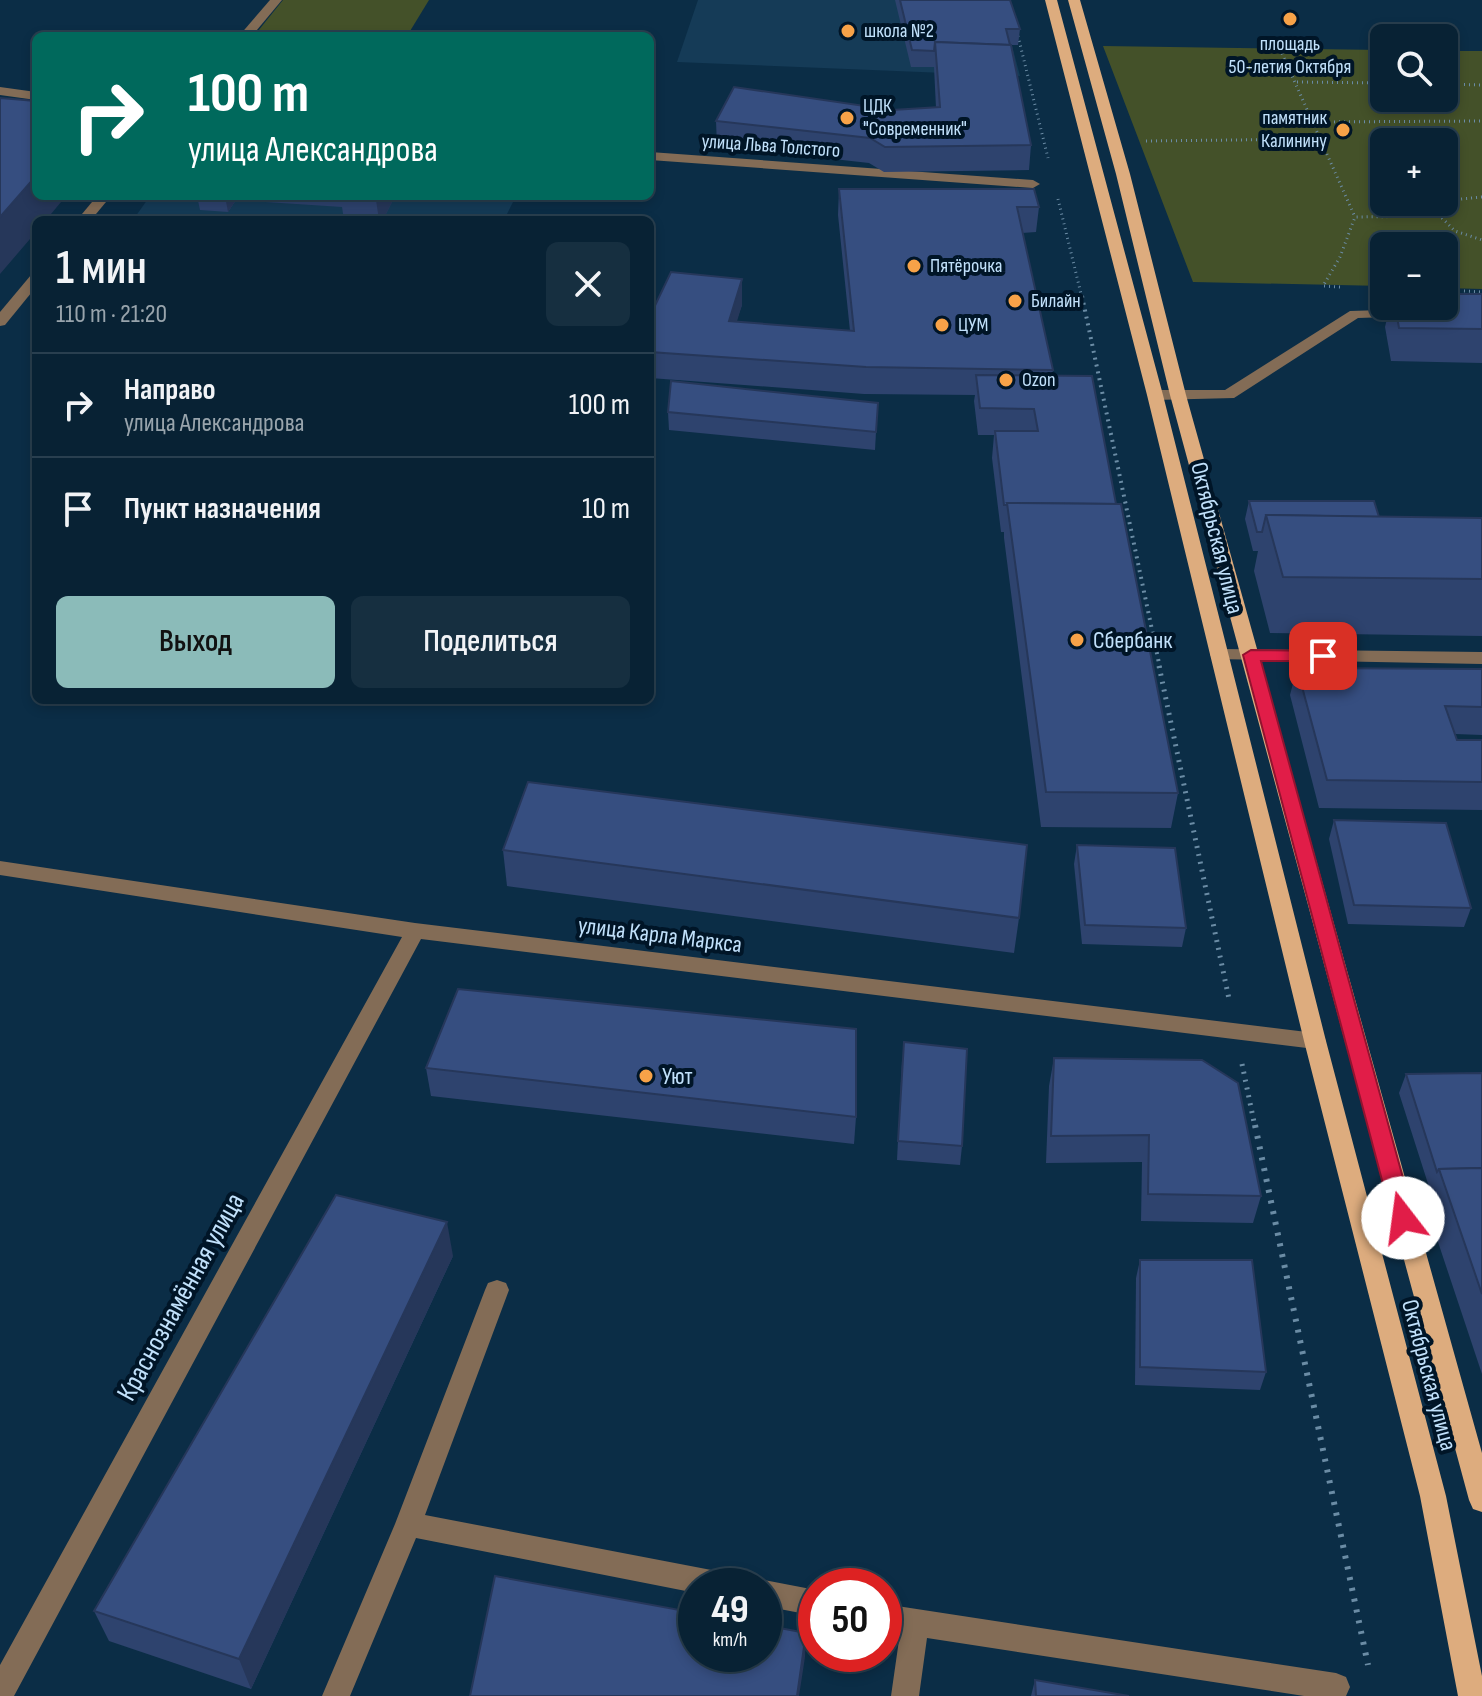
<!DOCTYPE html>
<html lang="ru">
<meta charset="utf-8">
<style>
body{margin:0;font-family:"Sofia Sans Condensed",sans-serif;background:#162f40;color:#f1f3f6;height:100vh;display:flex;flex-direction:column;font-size:30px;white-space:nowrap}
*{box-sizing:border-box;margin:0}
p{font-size:26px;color:#98a4ac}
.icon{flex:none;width:44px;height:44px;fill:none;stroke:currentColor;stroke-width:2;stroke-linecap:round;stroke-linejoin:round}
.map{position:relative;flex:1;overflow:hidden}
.panel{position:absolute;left:32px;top:216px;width:622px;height:488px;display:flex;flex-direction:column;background:#082234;border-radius:12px;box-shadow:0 4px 12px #0003,0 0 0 2px #293f4f}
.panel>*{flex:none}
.hud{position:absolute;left:32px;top:32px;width:622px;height:168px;border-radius:12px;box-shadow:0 4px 12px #0003,0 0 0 2px #293f4f;background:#00695c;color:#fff;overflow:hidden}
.controls{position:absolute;left:1370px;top:24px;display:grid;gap:16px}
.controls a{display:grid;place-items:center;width:88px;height:88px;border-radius:12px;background:#082234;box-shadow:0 4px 12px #0003,0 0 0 2px #293f4f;font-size:40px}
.speed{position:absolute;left:678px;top:1568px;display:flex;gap:16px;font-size:40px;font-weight:700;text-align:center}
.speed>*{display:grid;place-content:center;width:104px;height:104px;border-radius:50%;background:#082234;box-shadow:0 4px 12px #0003,0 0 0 2px #293f4f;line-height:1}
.speed small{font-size:20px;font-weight:400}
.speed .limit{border:12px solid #d22;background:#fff;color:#111}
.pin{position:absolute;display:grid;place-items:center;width:68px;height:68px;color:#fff;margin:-34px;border-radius:16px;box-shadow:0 4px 12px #0006}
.me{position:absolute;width:88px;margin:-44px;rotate:345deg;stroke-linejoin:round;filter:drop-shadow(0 0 6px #0008)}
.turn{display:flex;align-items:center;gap:28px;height:168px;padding:0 24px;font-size:36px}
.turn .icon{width:104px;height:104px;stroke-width:2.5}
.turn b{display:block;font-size:56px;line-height:68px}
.round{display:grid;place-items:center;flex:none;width:84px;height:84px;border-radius:12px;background:#162f40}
.overview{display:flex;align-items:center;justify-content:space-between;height:136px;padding:0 24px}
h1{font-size:48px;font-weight:600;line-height:60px}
.action{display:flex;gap:16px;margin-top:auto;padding:16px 24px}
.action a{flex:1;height:92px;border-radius:12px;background:#8bbbb9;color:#111;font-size:32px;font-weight:600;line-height:92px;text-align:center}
.action a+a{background:#162f40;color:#f1f3f6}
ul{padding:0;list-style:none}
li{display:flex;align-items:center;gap:24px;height:104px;padding:0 24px;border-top:2px solid #293f4f}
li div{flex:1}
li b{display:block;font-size:30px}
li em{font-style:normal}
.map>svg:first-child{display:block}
</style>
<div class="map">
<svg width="1482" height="1696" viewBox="0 0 1482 1696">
<rect width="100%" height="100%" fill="#0b2d46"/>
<!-- built -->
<g fill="#153b57">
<path d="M 698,0 L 1000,0 L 1020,76 L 677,62 Z"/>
<path d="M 150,196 L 516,196 L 504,220 L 133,220 Z"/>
</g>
<!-- green -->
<g fill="#445129" fill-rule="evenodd">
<path d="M 283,0 L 429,0 L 407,36 L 254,36 Z"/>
<path d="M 1103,46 L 1384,50 L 1384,98 L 1444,98 L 1444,51 L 1482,51 L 1482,289 L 1444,288 L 1444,246 L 1384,246 L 1384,286 L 1193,282 ZM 1384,142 L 1444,142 L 1444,202 L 1384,202 Z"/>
</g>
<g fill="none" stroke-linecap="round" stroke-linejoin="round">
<!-- path-far3 -->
<g stroke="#6b8ca5" stroke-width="3" stroke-dasharray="1 4" stroke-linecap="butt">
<path d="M 1018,36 L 1048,158"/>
<path d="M 1280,49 L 1355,217"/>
<path d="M 1297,82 L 1384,83"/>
<path d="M 1444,84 L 1482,85"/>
<path d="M 1314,122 L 1482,121"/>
<path d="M 1146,141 L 1321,139"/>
<path d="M 1482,197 L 1451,200 L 1440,209 L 1440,216 L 1455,231 L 1482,240"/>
<path d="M 1058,199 L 1082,298"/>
<path d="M 1340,287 L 1323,286 L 1340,257 L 1355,217 L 1440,216"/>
<path d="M 1444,290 L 1482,292"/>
</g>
<!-- path-far2 -->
<path stroke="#6b8ca5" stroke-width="4" stroke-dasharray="2 5" stroke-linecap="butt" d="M 1082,296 L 1160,668"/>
<!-- path-far1 -->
<g stroke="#6b8ca5" stroke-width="5" stroke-dasharray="2 6" stroke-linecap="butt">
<path d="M 1159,666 L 1229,999"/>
<path d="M 1242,1064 L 1255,1127"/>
</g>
<!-- path -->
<path stroke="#6b8ca5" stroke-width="6" stroke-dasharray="3 8" stroke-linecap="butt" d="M 1255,1125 L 1368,1665"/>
<!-- minor -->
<g fill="#836c56" fill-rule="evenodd">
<path d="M 270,0 L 282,0 L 252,36 L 239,36 Z"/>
<path d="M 0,87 L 36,92 L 36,100 L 0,95 Z"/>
<path d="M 650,152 L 1033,180 L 1040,184 L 1033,188 L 650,160 Z"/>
<path d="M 97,196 L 111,196 L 91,220 L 77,220 Z"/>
<path d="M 36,274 L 36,287 L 5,325 L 0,326 L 0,312 L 31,275 Z"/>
<path d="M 1415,309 L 1420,310 L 1420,316 L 1358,318 L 1234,398 L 1155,400 L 1147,395 L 1155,390 L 1225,390 L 1350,311 Z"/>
<path d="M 1219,649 L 1482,652 L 1482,664 L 1213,659 L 1210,655 L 1213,651 Z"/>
<path d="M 0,861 L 415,923 L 1315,1033 L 1323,1035 L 1326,1041 L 1323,1047 L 1315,1049 L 421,939 L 14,1696 L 0,1696 L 0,1665 L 402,937 L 0,875 Z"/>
<path d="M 497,1280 L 506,1283 L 509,1290 L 425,1515 L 727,1573 L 737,1577 L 741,1586 L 696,1586 L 696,1593 L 416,1538 L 350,1696 L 322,1696 L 395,1524 L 485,1290 L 488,1283 Z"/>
<path d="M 764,1580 L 816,1590 L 816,1616 L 764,1606 L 764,1586 L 753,1586 Z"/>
<path d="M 884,1604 L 1336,1673 L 1346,1677 L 1350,1687 L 1346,1696 L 1304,1696 L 927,1638 L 919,1696 L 891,1696 L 900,1633 L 884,1630 Z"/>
</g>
<!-- major -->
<g fill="#ddac7e" fill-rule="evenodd">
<path d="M 1045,0 L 1057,0 L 1163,395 L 1326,1041 L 1446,1496 L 1482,1676 L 1482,1696 L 1458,1696 L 1420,1496 L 1304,1041 L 1147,395 Z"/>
<path d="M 1068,0 L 1080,0 L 1130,174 L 1186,395 L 1482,1453 L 1482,1512 L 1473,1509 L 1469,1500 L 1170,395 L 1116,174 Z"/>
</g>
</g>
<!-- wall -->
<g fill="#2e436e">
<path d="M 895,0 L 1010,0 L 1020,29 L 1018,45 L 1011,45 L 1031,145 L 1029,170 L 884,172 L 869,163 L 717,146 L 716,121 L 936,108 L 934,67 L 911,67 Z"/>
<path d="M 839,189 L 1039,207 L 1036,232 L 1022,233 L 1053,370 L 1052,375 L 1116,504 L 1178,793 L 1171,828 L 1041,827 L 1004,538 L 1004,532 L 1001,532 L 992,458 L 994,435 L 978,435 L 974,401 L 975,395 L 864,394 L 650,378 L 650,316 L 742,305 L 736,322 L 850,331 L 838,215 Z"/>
<path d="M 197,196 L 395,196 L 383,220 L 344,220 L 342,207 L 236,200 L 228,212 L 200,210 Z"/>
<path d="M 1482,294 L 1482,363 L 1391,361 L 1385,327 L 1390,306 L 1444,306 Z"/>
<path d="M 668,412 L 876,432 L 875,450 L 669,430 Z"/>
<path d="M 1249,501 L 1379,517 L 1482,518 L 1482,636 L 1270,633 L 1254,571 L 1258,551 L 1253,551 L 1245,519 Z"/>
<path d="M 1297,668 L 1482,669 L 1482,735 L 1455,734 L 1457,740 L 1482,740 L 1482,810 L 1319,808 L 1290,695 Z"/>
<path d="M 1334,820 L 1471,908 L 1464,927 L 1348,924 L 1329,839 Z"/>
<path d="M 1077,845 L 1186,928 L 1182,947 L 1082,944 L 1074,864 Z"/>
<path d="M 503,850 L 1019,918 L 1014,953 L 507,886 Z"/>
<path d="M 1054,1058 L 1261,1196 L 1253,1223 L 1141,1221 L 1142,1162 L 1046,1163 L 1049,1086 Z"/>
<path d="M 902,1061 L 962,1146 L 960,1165 L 897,1160 Z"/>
<path d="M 426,1068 L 856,1117 L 854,1144 L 431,1096 Z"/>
<path d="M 1482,1073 L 1482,1374 L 1425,1203 L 1430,1190 L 1399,1093 L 1406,1074 Z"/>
<path d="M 453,1256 L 251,1689 L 109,1641 L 94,1611 Z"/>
<path d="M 1140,1260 L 1266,1372 L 1260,1390 L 1135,1385 L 1136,1278 Z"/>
<path d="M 1035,1680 L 1129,1696 L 1031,1696 Z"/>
</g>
<!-- shaded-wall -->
<g fill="#26375a">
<path d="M 36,176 L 36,196 L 66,196 L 46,220 L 36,220 L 36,232 L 0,274 L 0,217 Z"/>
<path d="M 225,196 L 235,196 L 236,200 L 228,212 Z"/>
<path d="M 379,196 L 395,196 L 383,220 L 379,220 L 376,200 Z"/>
<path d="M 742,279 L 742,305 L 729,347 L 729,321 Z"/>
<path d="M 447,1222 L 453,1256 L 251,1689 L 239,1659 Z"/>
<path d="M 806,1633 L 805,1657 L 799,1696 L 797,1696 Z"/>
</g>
<!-- building -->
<g fill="#364e80" stroke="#26375a" stroke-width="2">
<path d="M 900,0 L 1010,0 L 1020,29 L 1006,29 L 1010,45 L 935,42 L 934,51 L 912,50 Z"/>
<path d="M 935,42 L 1011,45 L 1031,145 L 885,147 L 870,138 L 716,121 L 734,87 L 892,110 L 940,107 Z"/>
<path d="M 0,98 L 36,101 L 36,176 L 0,217 Z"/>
<path d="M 839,189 L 1034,189 L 1039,207 L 1017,207 L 1053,370 L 866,367 L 650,352 L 650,316 L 671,272 L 742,279 L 729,321 L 854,331 Z"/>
<path d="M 342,196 L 379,196 L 376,200 L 341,198 Z"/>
<path d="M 1444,294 L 1482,294 L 1482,329 L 1399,328 L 1395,306 L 1444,306 Z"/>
<path d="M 976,375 L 1092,376 L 1116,504 L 1007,503 L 1008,505 L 1004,505 L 995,431 L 1038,431 L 1034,409 L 980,408 Z"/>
<path d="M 671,381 L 878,403 L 876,432 L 668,412 Z"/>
<path d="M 1249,501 L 1374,501 L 1379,517 L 1266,515 L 1262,532 L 1257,532 Z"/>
<path d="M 1007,503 L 1121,504 L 1178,793 L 1046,792 Z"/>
<path d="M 1266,515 L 1482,518 L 1482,579 L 1283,577 Z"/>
<path d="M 1297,668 L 1482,669 L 1482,707 L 1445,706 L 1457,740 L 1482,740 L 1482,782 L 1327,780 Z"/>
<path d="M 528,782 L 1027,845 L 1019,918 L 503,850 Z"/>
<path d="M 1334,820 L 1446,823 L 1471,908 L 1354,905 Z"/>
<path d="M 1077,845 L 1175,848 L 1186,928 L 1085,925 Z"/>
<path d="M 458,989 L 856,1029 L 856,1117 L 426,1068 Z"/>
<path d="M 904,1042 L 967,1049 L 962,1146 L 898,1141 Z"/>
<path d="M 1054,1058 L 1202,1060 L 1238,1083 L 1261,1196 L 1148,1194 L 1149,1135 L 1051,1136 Z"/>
<path d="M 1482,1073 L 1482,1168 L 1439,1169 L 1437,1172 L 1406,1074 Z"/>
<path d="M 1482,1168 L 1482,1294 L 1439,1169 Z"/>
<path d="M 336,1195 L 447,1222 L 239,1659 L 94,1611 Z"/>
<path d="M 1140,1260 L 1252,1260 L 1266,1372 L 1140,1367 Z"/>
<path d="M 495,1576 L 696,1613 L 696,1654 L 764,1654 L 764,1625 L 806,1633 L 797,1696 L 470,1696 Z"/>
<path d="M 1035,1680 L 1129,1696 L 1036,1696 Z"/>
</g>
<!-- route -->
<path fill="#e11d48" stroke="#92132f" stroke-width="2" d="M 1251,650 L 1323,651 L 1331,656 L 1323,661 L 1261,661 L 1414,1218 L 1411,1225 L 1403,1227 L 1396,1225 L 1392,1218 L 1243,655 Z"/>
<!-- markers -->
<g fill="#f7a248" stroke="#001527" stroke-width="3">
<circle cx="1290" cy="19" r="8"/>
<circle cx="848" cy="31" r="8"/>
<circle cx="847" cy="118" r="8"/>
<circle cx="1343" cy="130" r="8"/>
<circle cx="914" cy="266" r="8"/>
<circle cx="1015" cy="301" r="8"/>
<circle cx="942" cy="325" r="8"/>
<circle cx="1006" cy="380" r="8"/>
<circle cx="1077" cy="640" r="8"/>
<circle cx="646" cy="1076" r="8"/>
</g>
<g text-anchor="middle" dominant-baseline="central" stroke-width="8" stroke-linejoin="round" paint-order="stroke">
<!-- far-poi labels -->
<g font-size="20" fill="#c1e1fb" stroke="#001527" text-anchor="start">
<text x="864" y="31">школа №2</text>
<text x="1290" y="44" text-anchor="middle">площадь<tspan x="1290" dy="23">50-летия Октября</tspan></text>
<text x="863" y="106">ЦДК<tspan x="863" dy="23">"Современник"</tspan></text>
<text x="1327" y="118" text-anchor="end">памятник<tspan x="1327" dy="23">Калинину</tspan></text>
<text x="930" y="266">Пятёрочка</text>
<text x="1031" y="301">Билайн</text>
<text x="958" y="325">ЦУМ</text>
<text x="1022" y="380">Ozon</text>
</g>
<!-- far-street labels -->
<g font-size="20" fill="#c1e1fb" stroke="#001527">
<text transform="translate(771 146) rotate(4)">улица Льва Толстого</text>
</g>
<!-- street labels -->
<g font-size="24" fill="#c1e1fb" stroke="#001527">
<text transform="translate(1217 538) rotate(76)">Октябрьская улица</text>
<text transform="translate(660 935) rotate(7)">улица Карла Маркса</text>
<text transform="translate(1429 1375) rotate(75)">Октябрьская улица</text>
</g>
<!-- poi labels -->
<g font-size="24" fill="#c1e1fb" stroke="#001527" text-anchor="start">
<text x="1093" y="640">Сбербанк</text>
<text x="662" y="1076">Уют</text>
</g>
<!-- near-street labels -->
<g font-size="28" fill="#c1e1fb" stroke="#001527">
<text transform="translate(181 1297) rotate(-61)">Краснознамённая улица</text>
</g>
</g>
</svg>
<div class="controls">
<a><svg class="icon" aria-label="search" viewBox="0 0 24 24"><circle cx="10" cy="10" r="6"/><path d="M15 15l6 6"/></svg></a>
<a>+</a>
<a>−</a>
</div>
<div class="speed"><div>49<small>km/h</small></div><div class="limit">50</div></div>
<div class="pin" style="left:1323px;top:656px;background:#d93025"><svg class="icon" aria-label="arrive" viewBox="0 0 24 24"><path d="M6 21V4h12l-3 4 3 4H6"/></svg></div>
<svg class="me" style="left:1403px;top:1218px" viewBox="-20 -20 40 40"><circle r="19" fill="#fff"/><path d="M0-13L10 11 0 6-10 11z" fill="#e11d48"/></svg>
<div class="hud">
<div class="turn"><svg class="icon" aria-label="right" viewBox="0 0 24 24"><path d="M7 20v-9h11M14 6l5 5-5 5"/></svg><div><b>100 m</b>улица Александрова</div></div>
</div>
<section class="panel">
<div class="overview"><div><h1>1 мин</h1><p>110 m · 21:20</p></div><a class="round"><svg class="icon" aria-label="close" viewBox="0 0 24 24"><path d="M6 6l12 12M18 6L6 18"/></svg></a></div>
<ul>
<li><svg class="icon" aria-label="right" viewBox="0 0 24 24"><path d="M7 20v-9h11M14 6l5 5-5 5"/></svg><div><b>Направо</b><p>улица Александрова</p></div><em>100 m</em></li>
<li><svg class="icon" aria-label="arrive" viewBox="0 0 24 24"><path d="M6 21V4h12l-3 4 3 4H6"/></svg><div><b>Пункт назначения</b></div><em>10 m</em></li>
</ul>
<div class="action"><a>Выход</a><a>Поделиться</a></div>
</section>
</div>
